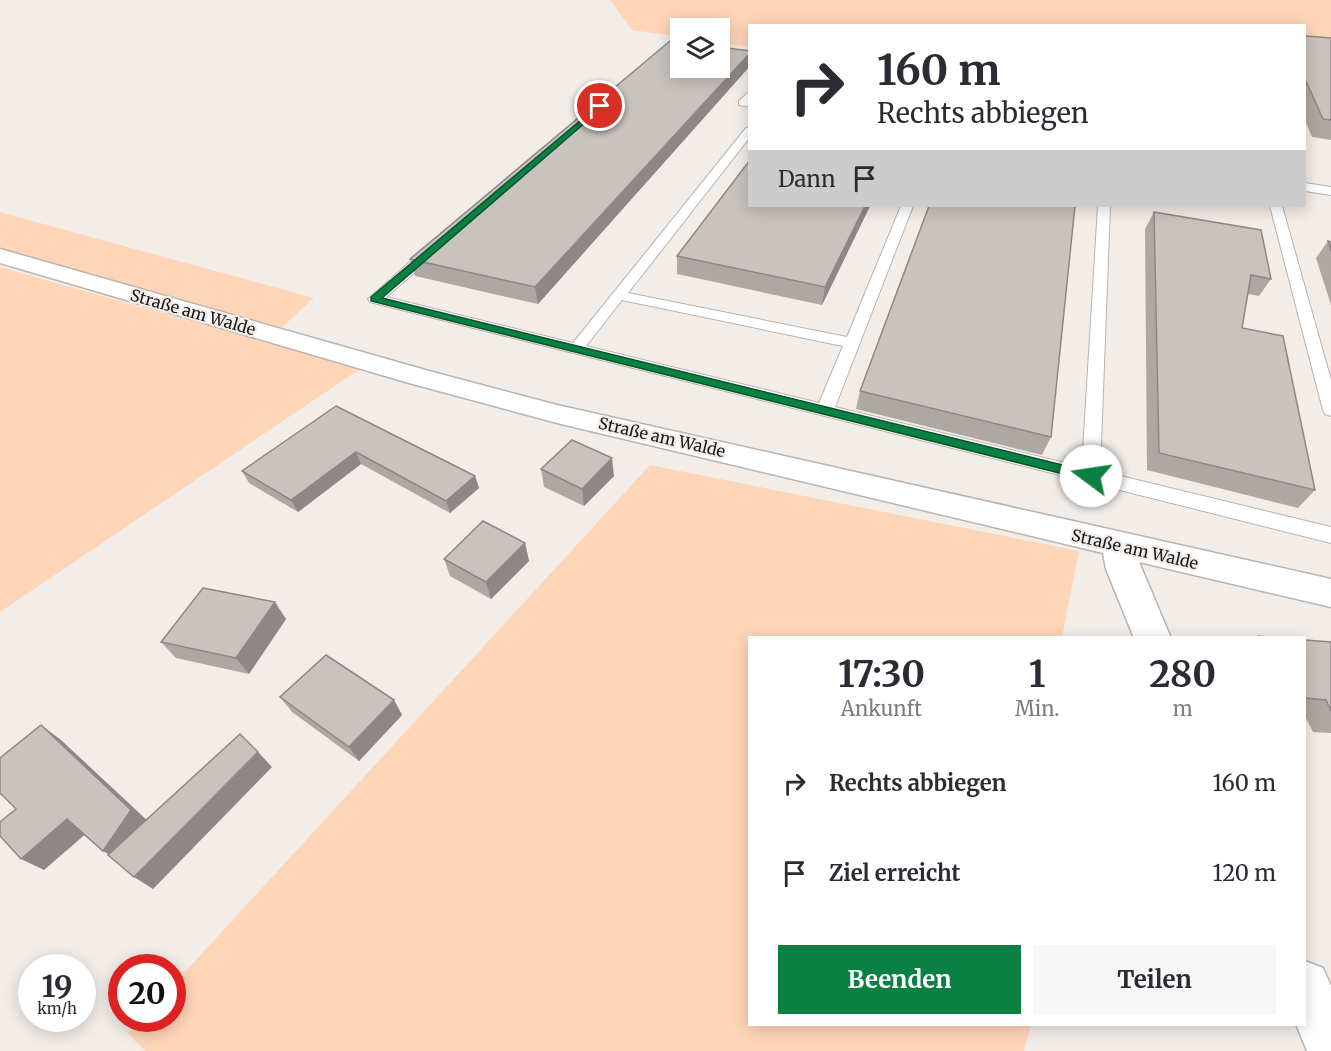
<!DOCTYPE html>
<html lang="de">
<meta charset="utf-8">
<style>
body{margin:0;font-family:Merriweather,serif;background:#f7f7f7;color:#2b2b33;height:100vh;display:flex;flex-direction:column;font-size:22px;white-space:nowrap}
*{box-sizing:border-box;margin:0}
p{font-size:20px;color:#7c7c81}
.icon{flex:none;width:33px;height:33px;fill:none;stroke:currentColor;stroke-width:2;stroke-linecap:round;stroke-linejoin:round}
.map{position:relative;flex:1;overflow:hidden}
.sheet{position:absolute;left:748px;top:636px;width:558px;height:390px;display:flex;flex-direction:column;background:#fff;border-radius:0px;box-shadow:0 3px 15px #0003}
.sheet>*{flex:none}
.top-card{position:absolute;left:748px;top:24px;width:558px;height:183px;border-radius:0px;box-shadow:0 3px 15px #0003;background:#fff;color:#2b2b33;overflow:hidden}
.fabs{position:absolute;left:670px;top:18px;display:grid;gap:12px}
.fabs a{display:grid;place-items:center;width:60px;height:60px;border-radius:0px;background:#fff;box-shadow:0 3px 15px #0003;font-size:30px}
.speed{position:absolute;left:18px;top:954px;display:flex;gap:12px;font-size:30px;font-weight:700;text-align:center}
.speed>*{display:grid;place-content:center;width:78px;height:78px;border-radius:50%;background:#fff;box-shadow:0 3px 15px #0003;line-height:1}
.speed small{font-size:15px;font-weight:400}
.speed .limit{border:9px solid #d22;background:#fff;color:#111}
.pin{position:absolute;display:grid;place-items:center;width:51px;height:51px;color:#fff;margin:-26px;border:3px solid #fff;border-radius:50%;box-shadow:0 2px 6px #0007}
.me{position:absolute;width:66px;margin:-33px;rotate:284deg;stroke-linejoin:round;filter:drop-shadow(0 0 4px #0008)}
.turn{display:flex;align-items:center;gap:21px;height:126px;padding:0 30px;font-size:27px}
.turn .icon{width:78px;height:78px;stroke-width:2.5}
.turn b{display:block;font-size:42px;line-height:51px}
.then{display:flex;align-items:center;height:57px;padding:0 30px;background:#0003;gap:12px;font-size:22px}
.eta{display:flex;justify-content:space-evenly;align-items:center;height:102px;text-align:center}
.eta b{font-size:36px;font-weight:700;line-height:42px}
.cta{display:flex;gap:12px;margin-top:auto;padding:12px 30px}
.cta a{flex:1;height:69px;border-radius:0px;background:#0b8043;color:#fff;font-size:24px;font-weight:700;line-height:69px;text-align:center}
.cta a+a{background:#f7f7f7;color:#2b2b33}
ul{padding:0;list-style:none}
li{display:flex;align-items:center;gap:18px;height:90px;padding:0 30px}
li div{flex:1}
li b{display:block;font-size:22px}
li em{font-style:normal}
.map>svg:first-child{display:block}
</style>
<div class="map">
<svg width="1331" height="1051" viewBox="0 0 1331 1051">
<rect width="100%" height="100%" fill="#f3ede9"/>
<!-- green -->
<g fill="#ffd5b8">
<path d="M 610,0 L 1331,0 L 1331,53 L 1305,51 L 1305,26 L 750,26 L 750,47 L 720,43 L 720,28 L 681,28 L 681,37 L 632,30 Z"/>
<path d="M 0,212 L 314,298 L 280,329 L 0,251 Z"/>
<path d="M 0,267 L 360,369 L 0,612 Z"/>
<path d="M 650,465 L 1079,551 L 1062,637 L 750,638 L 750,1024 L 1031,1025 L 1024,1051 L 145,1051 L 128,1033 L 142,1019 L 172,1018 L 173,985 Z"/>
</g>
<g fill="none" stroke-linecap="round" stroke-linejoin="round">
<!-- service casing -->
<g stroke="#b9b3af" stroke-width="2">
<g id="service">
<path d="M 750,91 L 750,107 L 739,105 L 739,101 Z"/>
<path d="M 750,127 L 750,137 L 628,293 L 847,337 L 901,206 L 913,206 L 835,407 L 1082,467 L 1098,206 L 1110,206 L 1100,471 L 1331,527 L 1331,543 L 370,302 L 368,299 L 426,248 L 436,248 L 438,251 L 436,254 L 386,297 L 573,343 L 746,128 ZM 622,300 L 843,346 L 819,403 L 586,346 Z"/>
<path d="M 1305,183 L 1331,187 L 1331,195 L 1305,191 Z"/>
<path d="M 1270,206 L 1282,206 L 1331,380 L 1331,416 L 1325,414 L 1323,410 Z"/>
</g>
</g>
<!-- minor casing -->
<g stroke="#b9b3af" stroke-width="3">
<g id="minor">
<path d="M 0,249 L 429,371 L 557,405 L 1331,579 L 1331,607 L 1139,562 L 1171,638 L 1134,638 L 1106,569 L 1103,553 L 557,423 L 409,383 L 0,263 Z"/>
<path d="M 1305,961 L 1323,968 L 1331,986 L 1331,1051 L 1307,1051 L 1296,1024 L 1305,1024 Z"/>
</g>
</g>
<!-- service -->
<use href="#service" fill="#fff" fill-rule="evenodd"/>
<!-- minor -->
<use href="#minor" fill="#fff" fill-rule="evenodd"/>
</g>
<!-- wall -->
<g fill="#ada8a4">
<path d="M 1305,36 L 1331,38 L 1331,140 L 1312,137 L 1305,120 Z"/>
<path d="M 750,51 L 750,66 L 538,304 L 415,276 L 410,259 Z"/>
<path d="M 750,206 L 870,206 L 822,305 L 677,274 L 677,256 Z"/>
<path d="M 1154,212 L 1271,279 L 1259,296 L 1248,294 L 1242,328 L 1315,490 L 1298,508 L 1147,470 L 1145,229 Z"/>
<path d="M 1328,241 L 1331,242 L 1331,305 L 1316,258 Z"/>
<path d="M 860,391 L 1051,437 L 1042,455 L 856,409 Z"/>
<path d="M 336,406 L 475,476 L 479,488 L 450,513 L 361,464 L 298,512 L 249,483 L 242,471 Z"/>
<path d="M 541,469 L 614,476 L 584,506 L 544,487 Z"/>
<path d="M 525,543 L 529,561 L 491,599 L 450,576 L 444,559 Z"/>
<path d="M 286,619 L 249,674 L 176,658 L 161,642 Z"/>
<path d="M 1305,640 L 1331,642 L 1331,733 L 1313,732 L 1305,716 Z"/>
<path d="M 280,697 L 394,700 L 402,715 L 359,761 L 292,712 Z"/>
</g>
<!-- shaded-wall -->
<g fill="#8d8886">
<path d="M 750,53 L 750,66 L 538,304 L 535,287 Z"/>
<path d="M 865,206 L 870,206 L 822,305 L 825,287 Z"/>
<path d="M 356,452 L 361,464 L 298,512 L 291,500 Z"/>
<path d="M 612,458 L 614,476 L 584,506 L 582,489 Z"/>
<path d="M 475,476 L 479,488 L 450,513 L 446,501 Z"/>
<path d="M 525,543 L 529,561 L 491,599 L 486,582 Z"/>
<path d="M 275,602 L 286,619 L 249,674 L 236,658 Z"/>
<path d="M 394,700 L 402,715 L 359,761 L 349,747 Z"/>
<path d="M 41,725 L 61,740 L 150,823 L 124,863 L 103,851 Z"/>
<path d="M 258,752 L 272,767 L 153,889 L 134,877 Z"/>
<path d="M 67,819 L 88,832 L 44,870 L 21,859 Z"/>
</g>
<!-- building -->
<g fill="#c9c3bf" stroke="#8d8886" stroke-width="1.5">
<path d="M 1305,36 L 1331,38 L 1331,120 L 1323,119 L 1305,79 Z"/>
<path d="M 670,41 L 681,42 L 681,68 L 720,68 L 720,47 L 750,51 L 750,53 L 535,287 L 410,259 Z"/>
<path d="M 750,160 L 750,206 L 865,206 L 825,287 L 677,256 Z"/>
<path d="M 929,206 L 1075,206 L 1051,437 L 860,391 Z"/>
<path d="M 1154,212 L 1261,230 L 1271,279 L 1251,275 L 1242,328 L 1283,336 L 1315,490 L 1159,453 Z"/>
<path d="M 1328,241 L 1331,242 L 1331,251 Z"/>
<path d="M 336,406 L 475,476 L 446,501 L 356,452 L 291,500 L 242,471 Z"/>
<path d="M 572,440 L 612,458 L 582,489 L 541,469 Z"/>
<path d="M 483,521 L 525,543 L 486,582 L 444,559 Z"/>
<path d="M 203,588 L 275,602 L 236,658 L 161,642 Z"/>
<path d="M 1258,636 L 1277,638 L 1258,638 Z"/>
<path d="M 1305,640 L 1331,642 L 1331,711 L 1326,700 L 1305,698 Z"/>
<path d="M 326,655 L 394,700 L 349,747 L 280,697 Z"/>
<path d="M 41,725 L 131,810 L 103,851 L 67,819 L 21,859 L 0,836 L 0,822 L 16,809 L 0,793 L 0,758 Z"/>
<path d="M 240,734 L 258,752 L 134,877 L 108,855 Z"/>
</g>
<!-- route -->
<path fill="#0b8043" stroke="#07532c" stroke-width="1.5" d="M 600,104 L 602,108 L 382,298 L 1091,472 L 1096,473 L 1098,476 L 1096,479 L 1091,481 L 371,301 L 371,297 Z"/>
<g text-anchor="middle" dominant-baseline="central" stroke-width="4.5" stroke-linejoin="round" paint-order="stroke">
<!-- street labels -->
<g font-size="16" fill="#1a1816" stroke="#f3ede9">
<text transform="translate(193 312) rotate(16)">Straße am Walde</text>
<text transform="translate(662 437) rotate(13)">Straße am Walde</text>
<text transform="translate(1135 549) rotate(13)">Straße am Walde</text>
</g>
</g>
</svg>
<div class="fabs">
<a><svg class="icon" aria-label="layers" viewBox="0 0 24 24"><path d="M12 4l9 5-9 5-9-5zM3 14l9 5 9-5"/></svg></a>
</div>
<div class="speed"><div>19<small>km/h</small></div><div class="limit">20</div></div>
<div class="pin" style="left:600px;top:106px;background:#d93025"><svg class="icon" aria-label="arrive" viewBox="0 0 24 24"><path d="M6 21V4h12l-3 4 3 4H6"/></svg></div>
<svg class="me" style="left:1091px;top:476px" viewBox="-20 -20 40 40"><circle r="19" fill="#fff"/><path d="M0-13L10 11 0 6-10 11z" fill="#0b8043"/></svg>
<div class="top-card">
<div class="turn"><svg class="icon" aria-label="right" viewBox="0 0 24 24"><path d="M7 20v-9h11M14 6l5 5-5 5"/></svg><div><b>160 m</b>Rechts abbiegen</div></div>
<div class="then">Dann<svg class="icon" aria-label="arrive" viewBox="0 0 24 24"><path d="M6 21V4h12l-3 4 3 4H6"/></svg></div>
</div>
<section class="sheet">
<div class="eta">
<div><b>17:30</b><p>Ankunft</p></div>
<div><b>1</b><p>Min.</p></div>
<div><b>280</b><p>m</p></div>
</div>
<ul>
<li><svg class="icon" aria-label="right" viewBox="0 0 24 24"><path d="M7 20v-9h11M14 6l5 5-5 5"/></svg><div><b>Rechts abbiegen</b></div><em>160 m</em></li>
<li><svg class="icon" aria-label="arrive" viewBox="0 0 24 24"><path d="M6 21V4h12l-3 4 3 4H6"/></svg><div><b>Ziel erreicht</b></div><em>120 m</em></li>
</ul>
<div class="cta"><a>Beenden</a><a>Teilen</a></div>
</section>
</div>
